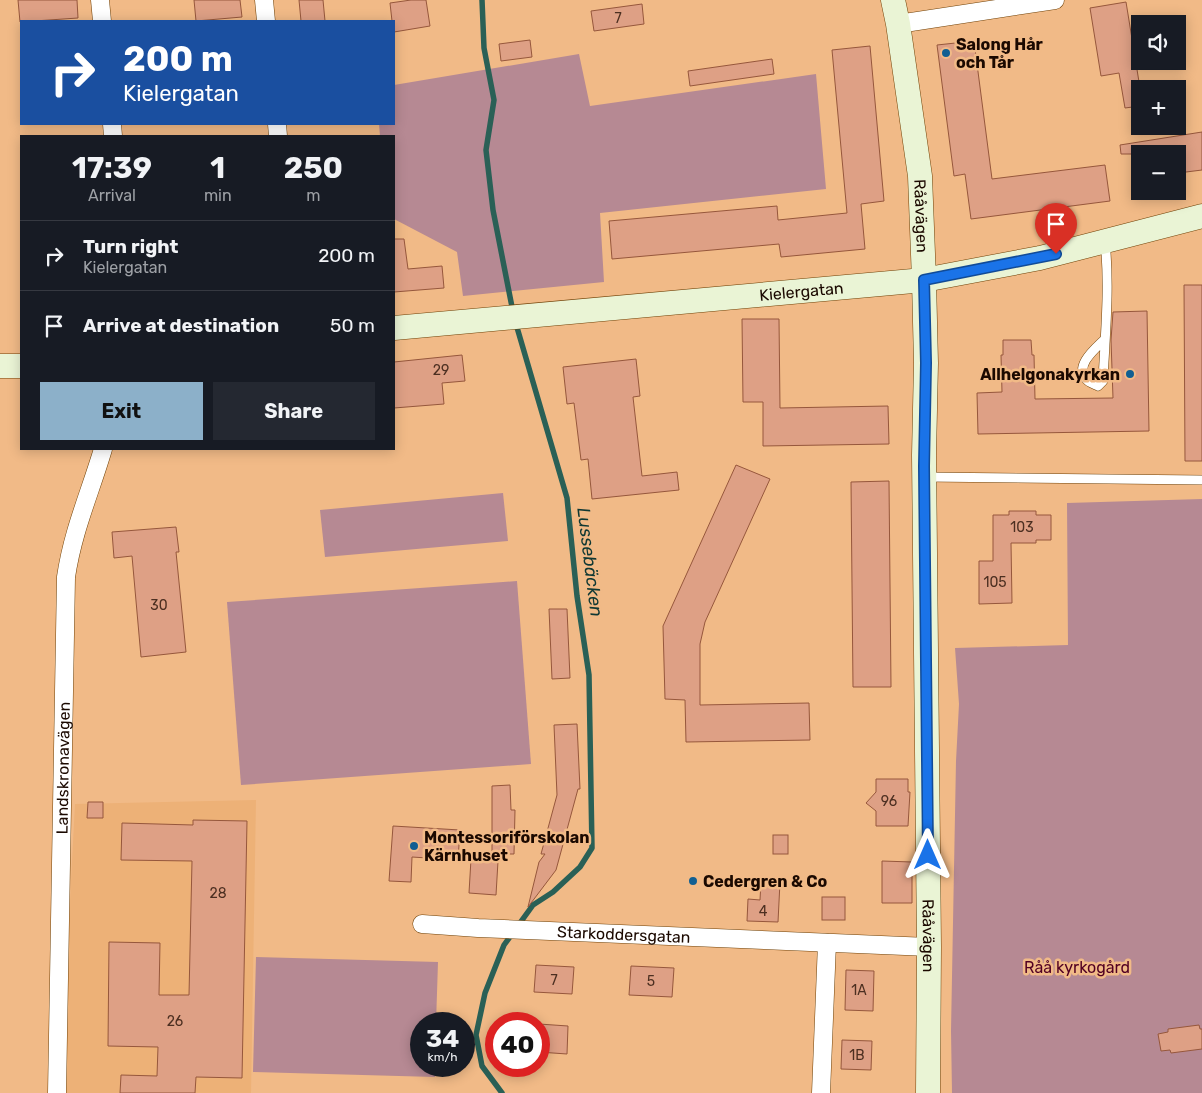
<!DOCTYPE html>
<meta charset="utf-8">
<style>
body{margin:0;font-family:Rubik,sans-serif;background:#242831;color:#f1f3f6;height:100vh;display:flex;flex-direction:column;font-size:19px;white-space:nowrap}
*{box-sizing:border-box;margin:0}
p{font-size:16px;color:#9ea1a6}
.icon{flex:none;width:28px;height:28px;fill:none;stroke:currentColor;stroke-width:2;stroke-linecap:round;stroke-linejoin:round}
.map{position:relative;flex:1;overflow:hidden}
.sheet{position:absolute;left:20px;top:135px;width:375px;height:315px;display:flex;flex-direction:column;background:#171b24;border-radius:0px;box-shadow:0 2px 12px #0003}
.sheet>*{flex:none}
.banner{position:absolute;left:20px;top:20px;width:375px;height:105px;border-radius:0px;box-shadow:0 2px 12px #0003;background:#1a4fa0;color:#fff;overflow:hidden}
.controls{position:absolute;left:1131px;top:15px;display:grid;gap:10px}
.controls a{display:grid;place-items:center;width:55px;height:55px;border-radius:0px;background:#171b24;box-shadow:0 2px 12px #0003;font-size:25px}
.speed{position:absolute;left:410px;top:1012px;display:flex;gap:10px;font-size:25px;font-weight:700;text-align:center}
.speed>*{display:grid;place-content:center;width:65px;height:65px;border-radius:50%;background:#171b24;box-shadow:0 2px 12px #0003;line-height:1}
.speed small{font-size:12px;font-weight:400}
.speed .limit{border:8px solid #d22;background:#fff;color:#111}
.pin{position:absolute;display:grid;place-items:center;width:42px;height:42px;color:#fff;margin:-51px -21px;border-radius:50% 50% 50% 0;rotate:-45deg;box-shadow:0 0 5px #0007}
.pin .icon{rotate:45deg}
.me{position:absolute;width:55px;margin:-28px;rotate:0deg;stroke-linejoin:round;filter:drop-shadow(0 0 4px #0008)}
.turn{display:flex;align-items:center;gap:18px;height:105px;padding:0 20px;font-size:22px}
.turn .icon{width:65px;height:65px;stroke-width:2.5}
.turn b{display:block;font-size:35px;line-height:42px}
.eta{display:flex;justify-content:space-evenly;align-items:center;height:85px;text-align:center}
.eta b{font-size:30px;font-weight:700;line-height:35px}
.cta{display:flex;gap:10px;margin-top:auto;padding:10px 20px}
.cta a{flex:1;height:58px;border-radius:0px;background:#8cb0c9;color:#111;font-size:20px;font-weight:700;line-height:58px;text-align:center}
.cta a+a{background:#242831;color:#f1f3f6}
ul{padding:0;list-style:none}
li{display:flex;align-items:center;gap:15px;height:70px;padding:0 20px;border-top:1px solid #363941}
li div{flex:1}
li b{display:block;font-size:19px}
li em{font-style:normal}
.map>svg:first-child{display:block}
</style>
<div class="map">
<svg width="1202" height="1093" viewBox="0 0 1202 1093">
<rect width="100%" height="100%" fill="#f1ba87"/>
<!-- built -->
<path fill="#edb177" d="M 256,800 L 251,1093 L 60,1093 L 75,804 Z"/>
<!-- green -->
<g fill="#b68993">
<path d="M 579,54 L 590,106 L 816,74 L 826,189 L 600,213 L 604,282 L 463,296 L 457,252 L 394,219 L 394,136 L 380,136 L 379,124 L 394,124 L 394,85 Z"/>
<path d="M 503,493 L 508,541 L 325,557 L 320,510 Z"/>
<path d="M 1202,499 L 1202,1093 L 952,1093 L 951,1031 L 956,761 L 959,704 L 955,648 L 1068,645 L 1067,503 Z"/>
<path d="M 517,581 L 531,764 L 241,785 L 227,602 Z"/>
<path d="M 256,957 L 438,962 L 436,1024 L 421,1024 L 421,1066 L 435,1066 L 435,1077 L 253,1072 Z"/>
</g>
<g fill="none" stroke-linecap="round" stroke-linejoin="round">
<!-- stream -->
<g stroke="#2a6056" stroke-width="5.5">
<path d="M 482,0 L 484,48 L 494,100 L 486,150 L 493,210 L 513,312"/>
<path d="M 502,1093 L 482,1066 L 476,1035 L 485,993 L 504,945 L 533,905 L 553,892 L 580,867 L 592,848 L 589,675 L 577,596 L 567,498 L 516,324"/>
</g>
</g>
<!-- building -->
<g fill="#dea085" stroke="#96573c">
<path d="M 18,0 L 77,0 L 78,18 L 20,22 Z"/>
<path d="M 194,0 L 240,0 L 242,17 L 196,21 Z"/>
<path d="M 299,0 L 323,0 L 325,21 L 301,21 Z"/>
<path d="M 411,0 L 426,0 L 430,26 L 394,32 L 394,21 L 392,21 L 390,3 Z"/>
<path d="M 1126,2 L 1140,88 L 1140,106 L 1125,108 L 1119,73 L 1101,76 L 1090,8 Z"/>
<path d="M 642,4 L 644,24 L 594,31 L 591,11 Z"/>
<path d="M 530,40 L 532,57 L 501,61 L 499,44 Z"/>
<path d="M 974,41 L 992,179 L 1105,165 L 1110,201 L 971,219 L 965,174 L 954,176 L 937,45 Z"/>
<path d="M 870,46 L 884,201 L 861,204 L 865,249 L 781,257 L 779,244 L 612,259 L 609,221 L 777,206 L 778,220 L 847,213 L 832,50 Z"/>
<path d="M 772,59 L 774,74 L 690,86 L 688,71 Z"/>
<path d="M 1202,132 L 1202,170 L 1178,173 L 1178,154 L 1121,154 L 1120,145 Z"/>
<path d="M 394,239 L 404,239 L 408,269 L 442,266 L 444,288 L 394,292 Z"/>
<path d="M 1184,285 L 1202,285 L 1202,461 L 1185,461 Z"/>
<path d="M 1147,311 L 1149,431 L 978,434 L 977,393 L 1002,392 L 1001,355 L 1003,355 L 1003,340 L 1031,340 L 1032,355 L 1034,355 L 1035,399 L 1113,398 L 1111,340 L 1113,312 Z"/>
<path d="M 742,319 L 779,319 L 780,408 L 888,406 L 889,444 L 763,446 L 763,402 L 743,402 Z"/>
<path d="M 462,355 L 465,381 L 442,383 L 444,404 L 394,408 L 394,362 Z"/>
<path d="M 636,359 L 640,396 L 633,397 L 642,476 L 677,472 L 679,490 L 592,499 L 588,459 L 581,460 L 574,403 L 567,404 L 563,367 Z"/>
<path d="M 736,465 L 770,479 L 705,622 L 700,644 L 700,705 L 809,703 L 810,740 L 686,742 L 685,700 L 665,699 L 663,626 Z"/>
<path d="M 889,481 L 891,687 L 853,687 L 851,482 Z"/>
<path d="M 1009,511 L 1036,511 L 1036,515 L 1051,515 L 1051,540 L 1036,540 L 1036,543 L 1011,543 L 1012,603 L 979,604 L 979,561 L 993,561 L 993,515 L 1009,515 Z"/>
<path d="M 176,527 L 179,552 L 176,552 L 186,652 L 141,657 L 132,556 L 114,558 L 112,532 Z"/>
<path d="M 549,609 L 567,609 L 570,678 L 552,679 Z"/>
<path d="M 577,724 L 580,789 L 578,789 L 556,870 L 528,907 L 539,862 L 545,854 L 541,854 L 557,795 L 554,725 Z"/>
<path d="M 876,779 L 908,779 L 908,792 L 910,792 L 908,826 L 876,826 L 876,811 L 866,803 L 876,792 Z"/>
<path d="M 510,785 L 511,810 L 515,810 L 514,854 L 492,854 L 492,786 Z"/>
<path d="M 88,802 L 103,802 L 103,818 L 87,818 Z"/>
<path d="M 193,820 L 247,821 L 242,1078 L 196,1077 L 195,1093 L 120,1093 L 121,1075 L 157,1076 L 158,1047 L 108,1046 L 109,942 L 160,943 L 159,995 L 189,995 L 192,861 L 121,860 L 122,823 L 193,825 Z"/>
<path d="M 393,826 L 460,830 L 458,860 L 412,857 L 411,882 L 389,881 Z"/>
<rect x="773" y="835" width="15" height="19"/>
<path d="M 471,859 L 498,861 L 496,895 L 469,893 Z"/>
<path d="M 882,861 L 912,862 L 912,903 L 882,903 Z"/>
<path d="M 761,881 L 780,882 L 778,922 L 747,921 L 748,899 L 760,900 Z"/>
<rect x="822" y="897" width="23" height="23"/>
<path d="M 536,965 L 574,967 L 572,994 L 534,992 Z"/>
<path d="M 631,966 L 674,968 L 672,997 L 629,995 Z"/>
<path d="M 846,970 L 874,971 L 873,1011 L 845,1010 Z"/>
<path d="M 539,1024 L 568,1026 L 567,1054 L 539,1052 Z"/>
<path d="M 1199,1025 L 1200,1029 L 1202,1029 L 1202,1049 L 1171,1053 L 1170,1050 L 1161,1051 L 1158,1034 L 1168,1032 L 1168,1029 Z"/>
<path d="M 842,1040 L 872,1041 L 871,1070 L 841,1069 Z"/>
</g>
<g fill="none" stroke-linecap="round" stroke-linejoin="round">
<!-- lane casing -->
<g stroke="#704106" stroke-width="10">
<g id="lane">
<path d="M 1105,339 C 1096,348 1073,366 1087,380 C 1089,383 1095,384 1098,386 L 1103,381 C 1105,336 1110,287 1105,242"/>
<path d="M 925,477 L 1202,480"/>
</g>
</g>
<!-- street casing -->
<g stroke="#704106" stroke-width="19">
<g id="street">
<path d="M 100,0 L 102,21"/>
<path d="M 264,0 L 266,21"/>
<path d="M 898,24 L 1055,0"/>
<path d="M 112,124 L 113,136"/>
<path d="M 277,124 L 278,136"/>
<path id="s1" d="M 422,924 L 478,928 L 929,947"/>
<path id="s2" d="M 57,1093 L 66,577 C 73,530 90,493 103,449"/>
<path d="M 821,1093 L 827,943"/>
</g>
</g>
<!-- secondary casing -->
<g stroke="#704106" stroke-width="25">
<g id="secondary">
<path id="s3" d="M 893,0 L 898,24 L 920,176 L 924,280 L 926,363 L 924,455 L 929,947 L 928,1093"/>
<path id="s4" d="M 394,328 L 924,280 L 1040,258 L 1202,216"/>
<path d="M 0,366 L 21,366"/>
</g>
</g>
<!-- lane -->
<use href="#lane" stroke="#fff" stroke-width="9"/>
<!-- street -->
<use href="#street" stroke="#fff" stroke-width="18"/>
<!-- secondary -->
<use href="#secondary" stroke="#eaf4d5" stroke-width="24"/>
</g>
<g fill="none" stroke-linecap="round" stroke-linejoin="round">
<!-- route casing -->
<g stroke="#114b97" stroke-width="12">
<path id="route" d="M 928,855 L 924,466 L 926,363 L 924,280 L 1056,254"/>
</g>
<!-- route -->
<use href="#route" stroke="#1a73e8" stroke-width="9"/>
</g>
<!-- markers -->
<g fill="#115f92" stroke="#f1ba87" stroke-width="2">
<circle cx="946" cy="53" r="5"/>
<circle cx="1130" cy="374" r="5"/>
<circle cx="414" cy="846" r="5"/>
<circle cx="693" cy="881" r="5"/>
</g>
<g text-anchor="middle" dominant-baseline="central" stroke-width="5" stroke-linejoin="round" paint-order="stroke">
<!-- number labels -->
<g font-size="14" fill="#4c2f21">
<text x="618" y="18">7</text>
<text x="441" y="370">29</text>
<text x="1022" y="527">103</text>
<text x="995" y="582">105</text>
<text x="159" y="605">30</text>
<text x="889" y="801">96</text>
<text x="218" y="893">28</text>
<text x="763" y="911">4</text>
<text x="554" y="980">7</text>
<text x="651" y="981">5</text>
<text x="859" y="990">1A</text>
<text x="175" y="1021">26</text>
<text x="857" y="1055">1B</text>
</g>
<!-- poi labels -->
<g font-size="16" font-weight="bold" fill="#1b0900" stroke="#f1ba87" text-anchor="start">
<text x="956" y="44">Salong Hår<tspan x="956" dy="18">och Tår</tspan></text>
<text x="1120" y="374" text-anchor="end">Allhelgonakyrkan</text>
<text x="424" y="837">Montessoriförskolan<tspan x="424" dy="18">Kärnhuset</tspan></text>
<text x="703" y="881">Cedergren &amp; Co</text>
</g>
<!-- street labels -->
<g font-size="16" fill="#1b0900" stroke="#f1ba87">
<text stroke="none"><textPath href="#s3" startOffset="218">Rååvägen</textPath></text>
<text stroke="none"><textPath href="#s4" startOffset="409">Kielergatan</textPath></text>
<text stroke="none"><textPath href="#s2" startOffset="325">Landskronavägen</textPath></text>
<text stroke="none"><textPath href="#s1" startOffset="202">Starkoddersgatan</textPath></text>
<text stroke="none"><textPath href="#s3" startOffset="938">Rååvägen</textPath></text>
</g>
<!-- park labels -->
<g font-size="16" fill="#510023" stroke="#f1ba87">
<text x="1077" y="967">Råå kyrkogård</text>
</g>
<!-- water labels -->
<g font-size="18" font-style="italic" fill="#103833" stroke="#f1ba87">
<text transform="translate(590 562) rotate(83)">Lussebäcken</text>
</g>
</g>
</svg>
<div class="controls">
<a><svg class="icon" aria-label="sound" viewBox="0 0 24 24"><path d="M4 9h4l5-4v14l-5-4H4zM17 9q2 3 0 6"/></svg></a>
<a>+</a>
<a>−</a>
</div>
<div class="speed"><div>34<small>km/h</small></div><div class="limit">40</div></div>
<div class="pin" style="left:1056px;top:254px;background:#d93025"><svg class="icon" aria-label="arrive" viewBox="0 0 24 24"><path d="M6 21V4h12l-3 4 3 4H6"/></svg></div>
<svg class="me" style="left:928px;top:855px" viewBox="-20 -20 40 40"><path d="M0-17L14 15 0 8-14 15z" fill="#1a73e8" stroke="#fff" stroke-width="4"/></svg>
<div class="banner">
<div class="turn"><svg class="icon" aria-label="right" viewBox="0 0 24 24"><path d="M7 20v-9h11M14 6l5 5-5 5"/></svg><div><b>200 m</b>Kielergatan</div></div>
</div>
<section class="sheet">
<div class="eta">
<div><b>17:39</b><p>Arrival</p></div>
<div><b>1</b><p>min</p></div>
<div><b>250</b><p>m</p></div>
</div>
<ul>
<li><svg class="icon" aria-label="right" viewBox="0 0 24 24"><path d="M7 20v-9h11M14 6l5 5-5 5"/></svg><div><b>Turn right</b><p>Kielergatan</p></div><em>200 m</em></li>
<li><svg class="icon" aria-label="arrive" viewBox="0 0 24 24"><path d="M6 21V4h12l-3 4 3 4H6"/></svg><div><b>Arrive at destination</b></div><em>50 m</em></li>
</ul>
<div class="cta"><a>Exit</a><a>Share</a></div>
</section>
</div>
